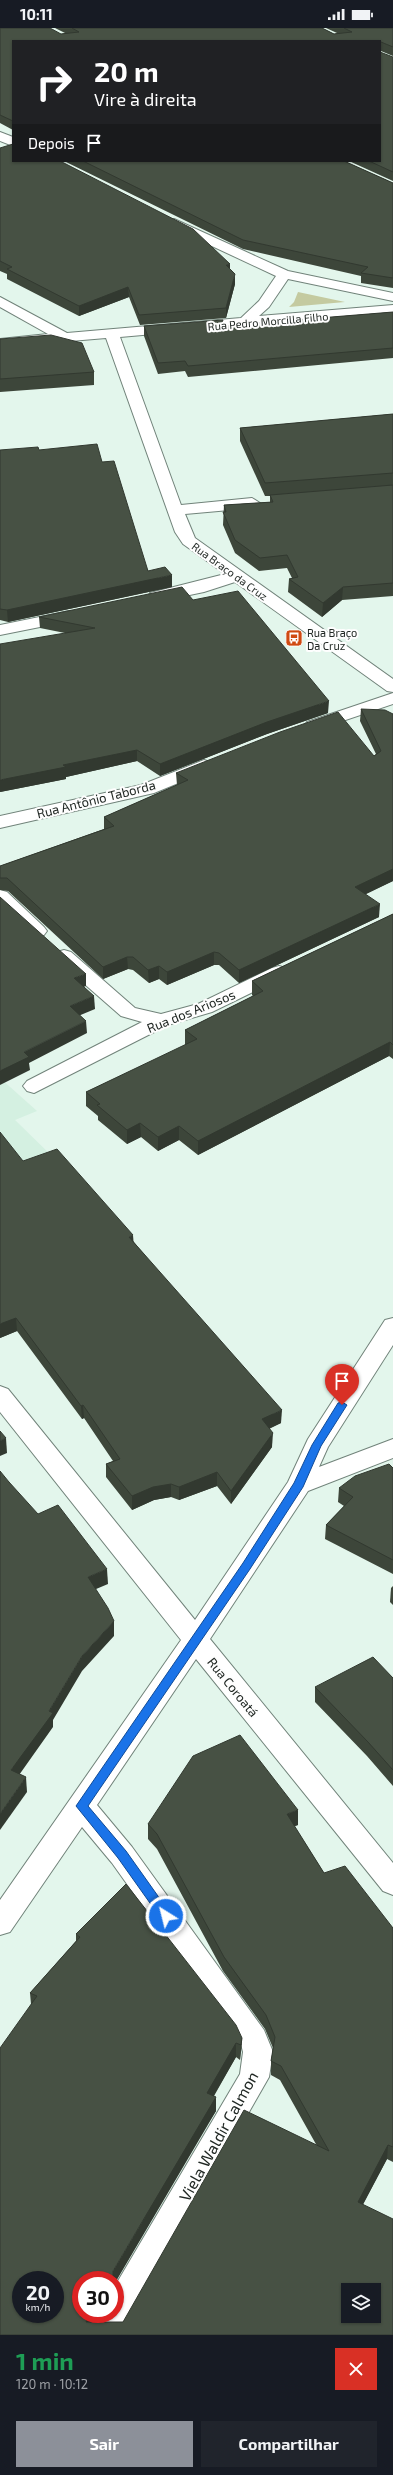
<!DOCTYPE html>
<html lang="pt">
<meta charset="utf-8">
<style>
body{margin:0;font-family:"Exo 2",sans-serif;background:#20242c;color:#f1f3f6;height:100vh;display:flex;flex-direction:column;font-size:15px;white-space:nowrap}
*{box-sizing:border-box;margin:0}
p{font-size:13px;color:#9ea1a6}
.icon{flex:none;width:22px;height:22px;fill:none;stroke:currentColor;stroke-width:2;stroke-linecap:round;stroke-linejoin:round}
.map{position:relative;height:2307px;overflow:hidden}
.sheet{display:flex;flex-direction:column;background:#171b24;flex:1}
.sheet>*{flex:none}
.guide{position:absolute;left:12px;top:12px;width:369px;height:122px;border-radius:0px;box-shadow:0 1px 3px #0004;background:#202124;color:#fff;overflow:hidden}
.controls{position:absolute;left:341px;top:2255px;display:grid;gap:8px}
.controls a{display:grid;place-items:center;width:40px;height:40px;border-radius:0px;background:#171b24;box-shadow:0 1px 3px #0004;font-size:20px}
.speed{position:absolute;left:12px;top:2243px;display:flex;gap:8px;font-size:20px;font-weight:700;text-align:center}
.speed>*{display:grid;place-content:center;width:52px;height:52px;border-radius:50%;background:#171b24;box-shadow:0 1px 3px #0004;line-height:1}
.speed small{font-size:10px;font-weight:400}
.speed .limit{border:6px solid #d22;background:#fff;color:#111}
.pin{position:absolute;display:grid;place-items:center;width:34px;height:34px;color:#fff;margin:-41px -17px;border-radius:50% 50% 50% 0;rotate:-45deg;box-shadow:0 0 4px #0007}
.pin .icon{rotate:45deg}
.me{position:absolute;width:44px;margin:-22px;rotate:324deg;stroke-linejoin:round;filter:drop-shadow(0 0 3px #0008)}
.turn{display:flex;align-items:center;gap:14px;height:84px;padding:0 16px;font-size:18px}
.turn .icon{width:52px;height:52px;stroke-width:2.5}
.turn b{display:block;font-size:28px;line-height:34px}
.then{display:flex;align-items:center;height:38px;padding:0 16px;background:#0003;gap:8px;font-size:15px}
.round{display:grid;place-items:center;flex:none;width:42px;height:42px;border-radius:0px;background:#20242c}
.summary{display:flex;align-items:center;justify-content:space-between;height:68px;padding:0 16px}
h1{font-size:24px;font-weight:700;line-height:30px;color:#1e9e55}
.primary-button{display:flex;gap:8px;margin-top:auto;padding:8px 16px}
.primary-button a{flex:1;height:46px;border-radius:0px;background:#8c9099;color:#fff;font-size:16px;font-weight:700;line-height:46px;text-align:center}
.primary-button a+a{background:#20242c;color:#f1f3f6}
.status{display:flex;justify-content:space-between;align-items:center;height:28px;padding:0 20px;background:#171b24;direction:ltr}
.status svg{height:11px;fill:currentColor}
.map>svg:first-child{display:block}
</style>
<div class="status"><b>10:11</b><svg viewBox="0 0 49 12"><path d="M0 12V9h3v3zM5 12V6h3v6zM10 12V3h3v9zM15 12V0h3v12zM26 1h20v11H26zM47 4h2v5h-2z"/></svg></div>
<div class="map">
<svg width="393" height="2307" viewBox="0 0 393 2307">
<rect width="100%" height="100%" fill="#e3f6ec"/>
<!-- built -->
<path fill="#d4f0e1" d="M 0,1050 L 37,1083 L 15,1092 L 58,1134 L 0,1154 Z"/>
<!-- green -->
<path fill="#c4caa0" d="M 298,264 L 345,274 L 289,279 L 294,274 Z"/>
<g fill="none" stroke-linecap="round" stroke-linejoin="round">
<!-- minor casing -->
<g stroke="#71837a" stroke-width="2">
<g id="minor">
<path d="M 0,104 L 13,109 L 13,118 L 0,113 Z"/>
<path d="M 174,191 L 288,243 L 393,265 L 393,273 L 288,251 L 269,279 L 259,288 L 393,277 L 393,285 L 120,309 L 181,477 L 252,470 L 260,475 L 252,480 L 185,486 L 195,510 L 393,651 L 393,664 L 387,663 L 235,554 L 204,564 L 156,574 L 150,573 L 148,569 L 150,565 L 225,546 L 183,516 L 175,504 L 106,310 L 0,319 L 0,311 L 48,306 L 0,279 L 0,269 L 67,305 L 241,290 L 259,273 L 276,248 L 169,198 L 167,195 L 169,192 Z"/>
<path d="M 69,583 L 75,584 L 78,588 L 75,592 L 0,607 L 0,597 Z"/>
<path d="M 393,665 L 393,676 L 313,703 L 307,702 L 304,698 L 307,694 Z"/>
<path d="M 204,732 L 210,734 L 213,738 L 210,742 L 154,765 L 0,800 L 0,788 L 141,757 Z"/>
<path d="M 0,862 L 7,864 L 44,899 L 47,903 L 44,907 C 26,912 12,890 0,879 Z"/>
<path d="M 64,922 L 71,924 L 135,980 L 161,986 L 198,976 L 272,940 L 279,938 L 286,940 L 289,944 L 286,948 L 212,984 L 168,997 L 34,1065 L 27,1063 L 23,1058 L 27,1053 L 142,994 L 121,988 L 57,932 L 54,928 L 57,924 Z"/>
<path d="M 393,1290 L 393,1317 L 328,1419 L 319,1439 L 393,1411 L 393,1430 L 308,1463 L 210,1611 L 393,1835 L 393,1867 L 383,1863 L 196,1631 L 97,1777 L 132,1819 L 264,2002 L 273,2024 L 269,2049 L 122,2307 L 88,2307 L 99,2286 L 115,2286 L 115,2258 L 240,2046 L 243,2024 L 241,2016 L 112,1835 L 82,1799 L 10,1904 L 0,1907 L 0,1872 L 181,1612 L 0,1384 L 0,1358 L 8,1361 L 195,1592 L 288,1454 L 308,1411 L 385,1292 Z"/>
</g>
</g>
<!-- minor -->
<use href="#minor" fill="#fff" fill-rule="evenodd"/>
</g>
<!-- wall -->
<g fill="#3d463a">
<path d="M 0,0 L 61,6 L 65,5 L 55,0 L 322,0 L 334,6 L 337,5 L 326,0 L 393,0 L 393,28 L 381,23 L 13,13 L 13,102 L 0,95 Z"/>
<path d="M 393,30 L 393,153 L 349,133 L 380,133 Z"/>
<path d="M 0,120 L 230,241 L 235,256 L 226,290 L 140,297 L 129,269 L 79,288 L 7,251 L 7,246 L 0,243 Z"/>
<path d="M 64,133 L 344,133 L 393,155 L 393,260 L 361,255 L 361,248 L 243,221 Z"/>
<path d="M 393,284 L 393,330 L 188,349 L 185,343 L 158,346 L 144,308 L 144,298 L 223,298 Z"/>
<path d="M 0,311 L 94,344 L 94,357 L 0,364 Z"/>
<path d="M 393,386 L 393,568 L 342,572 L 322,589 L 288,564 L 289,551 L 292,550 L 287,540 L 259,543 L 235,525 L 223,497 L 224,477 L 270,474 L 270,468 L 265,468 L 240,413 L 240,400 Z"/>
<path d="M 0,422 L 39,422 L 102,434 L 148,543 L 172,559 L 8,594 L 0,592 Z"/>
<path d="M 193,572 L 328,685 L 267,706 L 160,748 L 137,733 L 66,749 L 66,751 L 0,764 L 65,605 L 40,600 L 39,589 Z"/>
<path d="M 361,681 L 393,686 L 393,853 L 365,866 L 379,889 L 239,955 L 219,937 L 214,937 L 167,957 L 159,951 L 149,955 L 133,942 L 128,941 L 103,951 L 8,863 L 0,862 L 0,838 L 104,801 L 104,789 L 177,757 L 176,745 L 374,728 L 376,726 L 360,693 Z"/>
<path d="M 393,886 L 393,1031 L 389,1028 L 198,1127 L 179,1112 L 158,1123 L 141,1109 L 127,1116 L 98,1092 L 98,1088 L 86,1078 L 86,1064 L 186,1017 L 185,1016 L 185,1002 L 253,968 L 252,967 L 252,953 Z"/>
<path d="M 23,1133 L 133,1213 L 281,1395 L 269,1401 L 272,1419 L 231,1476 L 217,1458 L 179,1472 L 171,1469 L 154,1472 L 132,1482 L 106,1449 L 106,1436 L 113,1433 L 84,1390 L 82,1391 L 17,1303 L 0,1310 Z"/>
<path d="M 393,1440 L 393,1546 L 325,1511 L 326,1497 L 344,1478 L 338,1474 L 339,1460 Z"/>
<path d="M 393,1558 L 393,1577 L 390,1574 L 391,1560 Z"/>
<path d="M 393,1650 L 393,1758 L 367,1728 L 315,1674 L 315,1659 Z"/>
<path d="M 148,1796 L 298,1797 L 294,1798 L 324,1845 L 393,1900 L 393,2134 L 387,2131 L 363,2176 L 393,2307 L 0,2307 L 31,1976 L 30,1965 L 76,1913 L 76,1906 L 242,2010 L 241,2024 L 240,2032 L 236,2029 L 214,2068 L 216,2083 L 81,2286 L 97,2286 L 93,2294 L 123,2294 L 317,2118 L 280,2052 L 271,2047 L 271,2033 L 273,2020 L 265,2001 L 223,1943 L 157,1821 L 148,1811 Z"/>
</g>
<!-- shaded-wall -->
<g fill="#323930">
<rect x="380" y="14" width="1" height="9"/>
<path d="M 230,236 L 230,246 L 226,237 Z"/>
<path d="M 235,246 L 235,256 L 226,290 L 226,280 Z"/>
<path d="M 128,259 L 129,269 L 79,288 L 79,278 Z"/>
<path d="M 172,547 L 172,559 L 8,594 L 7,582 Z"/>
<path d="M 343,559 L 342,572 L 322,589 L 323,575 Z"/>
<path d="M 329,673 L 328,685 L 267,706 L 160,748 L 160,736 L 267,694 Z"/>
<path d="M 137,722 L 137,733 L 66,749 L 66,751 L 0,764 L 0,752 L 63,737 Z"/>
<path d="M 393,841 L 393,853 L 354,872 L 355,859 Z"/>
<path d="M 380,876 L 379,889 L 239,955 L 239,942 Z"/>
<path d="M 214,924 L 214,937 L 167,957 L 167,944 Z"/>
<path d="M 127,929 L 128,941 L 103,951 L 103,939 Z"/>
<path d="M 159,938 L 159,951 L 149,955 L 148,942 Z"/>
<path d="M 86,946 L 86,958 L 74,963 L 74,950 Z"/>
<path d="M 94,968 L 95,981 L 71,991 L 70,978 Z"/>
<path d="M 86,993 L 87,1005 L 29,1035 L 30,1042 L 0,1057 L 0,1043 L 24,1024 Z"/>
<path d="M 390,1014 L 389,1028 L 198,1127 L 198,1113 Z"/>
<path d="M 140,1095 L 141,1109 L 127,1116 L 127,1102 Z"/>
<path d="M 179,1098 L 179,1112 L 158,1123 L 158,1109 Z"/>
<path d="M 133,1207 L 134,1220 L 129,1209 Z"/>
<path d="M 16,1290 L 17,1303 L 0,1310 L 0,1296 Z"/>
<path d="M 83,1377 L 84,1390 L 82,1391 L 81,1378 Z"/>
<path d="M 282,1382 L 281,1395 L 261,1404 L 262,1391 Z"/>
<path d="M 273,1405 L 272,1419 L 231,1476 L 231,1463 Z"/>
<path d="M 6,1410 L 7,1425 L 0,1428 L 0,1413 Z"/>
<path d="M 217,1444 L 217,1458 L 179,1472 L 179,1459 Z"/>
<path d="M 171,1456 L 171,1469 L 154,1472 L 132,1482 L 132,1468 L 153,1459 Z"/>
<path d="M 107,1541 L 108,1556 L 89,1564 L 88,1549 Z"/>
<path d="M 114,1593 L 114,1608 L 82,1643 L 53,1692 L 53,1699 L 12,1757 L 11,1742 L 49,1683 L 82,1628 Z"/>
<path d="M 26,1749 L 27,1764 L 0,1802 L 0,1786 Z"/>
<path d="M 298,1782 L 298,1797 L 287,1801 L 287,1786 Z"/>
<path d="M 242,2010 L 241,2024 L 240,2032 L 241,2017 Z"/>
<path d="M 236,2015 L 236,2029 L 207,2079 L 207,2065 Z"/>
<path d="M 216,2069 L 216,2083 L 115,2255 L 115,2252 L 113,2252 L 113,2243 Z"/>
<path d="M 388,2117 L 387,2131 L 357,2188 L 358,2174 Z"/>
<path d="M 90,2286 L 97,2286 L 88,2307 L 86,2294 Z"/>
</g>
<!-- building -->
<g fill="#475144" stroke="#323930" fill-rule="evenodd">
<path d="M 0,0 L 50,0 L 61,6 L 79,4 L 72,0 L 322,0 L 334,6 L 352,4 L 344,0 L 393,0 L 393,19 L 381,14 L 380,14 L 380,13 L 13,13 L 13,93 L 0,87 Z"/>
<path d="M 380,24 L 393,29 L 393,144 L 369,133 L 380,133 Z"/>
<path d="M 13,116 L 13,133 L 60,133 L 193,201 L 230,236 L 226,237 L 235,246 L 226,280 L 139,287 L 128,259 L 79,278 L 7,241 L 12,239 L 0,233 L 0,120 Z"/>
<path d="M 83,133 L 344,133 L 393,155 L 393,250 L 361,245 L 368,239 L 243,212 Z"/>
<path d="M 393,284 L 393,320 L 188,338 L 185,333 L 158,335 L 144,298 L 223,292 L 221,298 Z"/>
<path d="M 51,307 L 82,315 L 94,344 L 0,351 L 0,311 Z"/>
<path d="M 393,386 L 393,445 L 265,455 L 240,400 Z"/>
<path d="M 97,416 L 102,434 L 114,433 L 148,543 L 165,539 L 172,547 L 7,582 L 0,581 L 0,422 L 38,419 L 39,422 Z"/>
<path d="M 393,457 L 393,555 L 343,559 L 323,575 L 289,551 L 298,549 L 287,527 L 260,530 L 235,512 L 223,484 L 226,484 L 224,477 L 273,474 L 270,467 Z"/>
<path d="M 182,559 L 193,572 L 238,563 L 329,673 L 267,694 L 160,736 L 137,722 L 63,737 L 66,739 L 0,752 L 0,616 L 95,600 L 39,589 Z"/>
<path d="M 361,681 L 385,682 L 393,686 L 393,841 L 355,859 L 380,876 L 239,942 L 219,925 L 214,924 L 167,944 L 159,938 L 148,942 L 133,929 L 127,929 L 103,939 L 7,850 L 0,850 L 0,838 L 114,798 L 104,789 L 188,752 L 176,745 L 280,704 L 338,684 L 374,728 L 381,723 Z"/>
<path d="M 0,869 L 86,946 L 74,950 L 94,968 L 70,978 L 86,993 L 24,1024 L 29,1029 L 0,1043 Z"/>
<path d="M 393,886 L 393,1017 L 390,1014 L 198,1113 L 179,1098 L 158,1109 L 140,1095 L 127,1102 L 97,1077 L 100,1076 L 86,1064 L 197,1011 L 185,1002 L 263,963 L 252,953 Z"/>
<path d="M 0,1104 L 23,1133 L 57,1121 L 133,1207 L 129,1209 L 282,1382 L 262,1391 L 273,1405 L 231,1463 L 217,1444 L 179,1459 L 171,1456 L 153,1459 L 132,1468 L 106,1436 L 120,1431 L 83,1377 L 81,1378 L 16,1290 L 0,1296 Z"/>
<path d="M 0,1403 L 6,1410 L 0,1413 Z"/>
<path d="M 389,1436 L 393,1440 L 393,1532 L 326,1497 L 353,1469 L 339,1460 L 355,1448 Z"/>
<path d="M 0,1443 L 9,1454 L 38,1486 L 58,1477 L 107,1541 L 88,1549 L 108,1580 L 114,1593 L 82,1628 L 49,1683 L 53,1685 L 11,1742 L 26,1749 L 0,1786 Z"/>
<path d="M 373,1629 L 393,1650 L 393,1742 L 368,1714 L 315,1659 Z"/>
<path d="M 240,1707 L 298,1782 L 287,1786 L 324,1845 L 345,1838 L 393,1900 L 393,2119 L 388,2117 L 358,2174 L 393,2191 L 393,2307 L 0,2307 L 0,2020 L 37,1968 L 30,1965 L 80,1909 L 76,1906 L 126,1856 L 236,1997 L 242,2010 L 241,2017 L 236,2015 L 207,2065 L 216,2069 L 113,2243 L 113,2252 L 81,2252 L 81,2286 L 90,2286 L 86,2294 L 123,2294 L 244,2082 L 329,2123 L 281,2038 L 271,2033 L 275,2009 L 266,1987 L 224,1929 L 157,1806 L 148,1796 L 193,1728 ZM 21,2252 L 55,2252 L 55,2286 L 21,2286 ZM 348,2262 L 374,2262 L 374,2288 L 348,2288 Z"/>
</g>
<!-- route -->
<path fill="#1a73e8" stroke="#114b97" d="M 342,1374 L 347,1377 L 321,1418 L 303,1459 L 250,1541 L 88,1778 L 126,1823 L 170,1885 L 172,1888 L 166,1893 L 162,1892 L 118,1830 L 76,1778 L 243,1535 L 294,1455 L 312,1417 L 338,1375 Z"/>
<!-- icons -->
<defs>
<g id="bus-square" transform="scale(0.9)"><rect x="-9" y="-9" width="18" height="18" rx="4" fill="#d04a12" stroke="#fefefe"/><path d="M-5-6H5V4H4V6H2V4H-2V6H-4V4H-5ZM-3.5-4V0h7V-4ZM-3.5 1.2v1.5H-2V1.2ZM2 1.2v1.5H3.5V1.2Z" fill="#fff"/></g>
</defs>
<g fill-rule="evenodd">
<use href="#bus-square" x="294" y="610"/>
</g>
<g text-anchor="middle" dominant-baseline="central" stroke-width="4" stroke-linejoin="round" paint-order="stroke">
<!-- far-street labels -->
<g font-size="11" fill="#212824" stroke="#fefefe">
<text transform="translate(268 293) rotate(-5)">Rua Pedro Morcilla Filho</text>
<text transform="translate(230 543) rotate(36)">Rua Braço da Cruz</text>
</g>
<!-- far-poi labels -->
<g font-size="11" fill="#212824" stroke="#fefefe" text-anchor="start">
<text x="307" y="604">Rua Braço<tspan x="307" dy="13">Da Cruz</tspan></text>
</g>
<!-- street labels -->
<g font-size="13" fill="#212824" stroke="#fefefe">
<text transform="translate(96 771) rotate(-14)">Rua Antônio Taborda</text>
<text transform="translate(191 983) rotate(-22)">Rua dos Ariosos</text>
<text transform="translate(233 1659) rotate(51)">Rua Coroatá</text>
</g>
<!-- near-street labels -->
<g font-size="16" fill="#212824" stroke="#fefefe">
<text transform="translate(218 2108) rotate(-61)">Viela Waldir Calmon</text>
</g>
</g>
</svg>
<div class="controls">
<a><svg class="icon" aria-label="layers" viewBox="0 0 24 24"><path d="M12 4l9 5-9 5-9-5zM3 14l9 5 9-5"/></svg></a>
</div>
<div class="speed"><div>20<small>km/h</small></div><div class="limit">30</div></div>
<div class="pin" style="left:342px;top:1377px;background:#d93025"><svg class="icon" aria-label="arrive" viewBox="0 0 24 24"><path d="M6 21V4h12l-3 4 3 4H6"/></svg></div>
<svg class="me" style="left:166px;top:1888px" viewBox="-20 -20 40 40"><circle r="17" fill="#1a73e8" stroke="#fff" stroke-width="3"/><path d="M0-11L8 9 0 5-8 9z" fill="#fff"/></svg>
<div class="guide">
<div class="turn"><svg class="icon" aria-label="right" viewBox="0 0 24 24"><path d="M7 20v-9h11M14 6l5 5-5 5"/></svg><div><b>20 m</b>Vire à direita</div></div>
<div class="then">Depois<svg class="icon" aria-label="arrive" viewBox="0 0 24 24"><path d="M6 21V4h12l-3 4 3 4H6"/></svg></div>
</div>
</div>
<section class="sheet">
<div class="summary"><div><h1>1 min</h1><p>120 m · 10:12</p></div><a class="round" style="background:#d93025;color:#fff"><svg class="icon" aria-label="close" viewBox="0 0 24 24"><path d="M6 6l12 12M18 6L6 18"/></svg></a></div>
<div class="primary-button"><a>Sair</a><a>Compartilhar</a></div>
</section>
